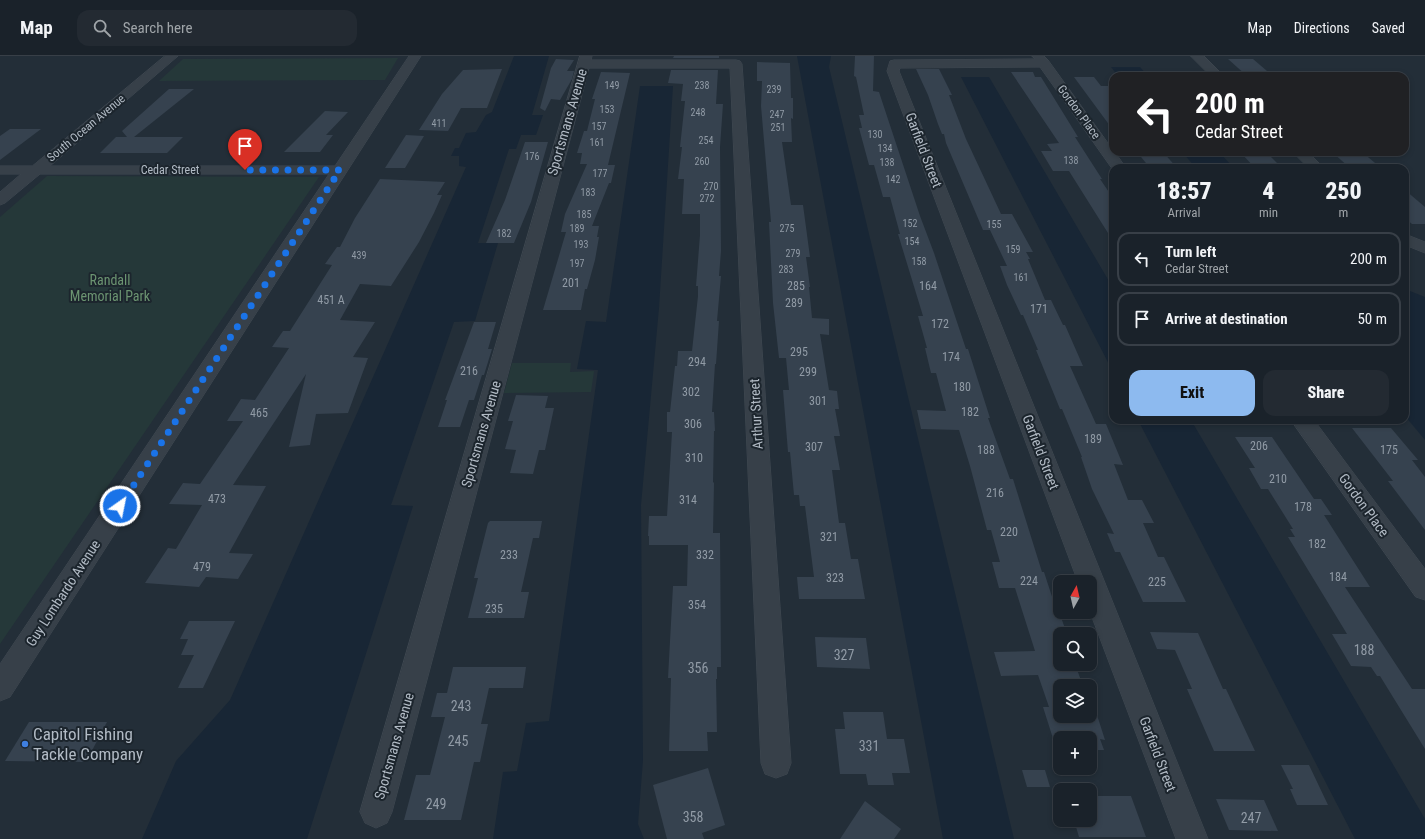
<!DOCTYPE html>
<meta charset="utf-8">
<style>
body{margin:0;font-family:"Roboto Condensed",sans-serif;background:#232a32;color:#f1f3f6;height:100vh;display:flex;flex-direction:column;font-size:15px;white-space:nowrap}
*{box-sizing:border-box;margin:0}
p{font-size:13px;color:#9fa4a8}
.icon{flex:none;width:22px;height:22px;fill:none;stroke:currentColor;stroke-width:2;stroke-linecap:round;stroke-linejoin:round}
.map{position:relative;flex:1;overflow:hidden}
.panel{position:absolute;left:1109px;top:108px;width:300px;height:260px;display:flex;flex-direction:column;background:#1a222a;border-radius:12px;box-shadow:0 2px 6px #0003,0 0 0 1px #383f47}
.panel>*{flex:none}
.banner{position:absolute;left:1109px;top:16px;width:300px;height:84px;border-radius:12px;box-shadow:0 2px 6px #0003,0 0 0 1px #383f47;background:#202124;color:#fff;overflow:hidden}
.needle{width:26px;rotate:8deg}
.fabs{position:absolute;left:1053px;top:519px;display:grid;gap:8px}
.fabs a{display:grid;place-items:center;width:44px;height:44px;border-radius:8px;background:#1a222a;box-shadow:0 2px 6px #0003,0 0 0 1px #383f47;font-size:20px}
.pin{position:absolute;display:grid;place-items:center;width:34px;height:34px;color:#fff;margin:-41px -17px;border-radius:50% 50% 50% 0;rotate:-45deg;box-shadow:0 0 4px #0007}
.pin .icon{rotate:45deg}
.me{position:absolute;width:44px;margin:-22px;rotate:33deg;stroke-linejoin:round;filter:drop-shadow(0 0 3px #0008)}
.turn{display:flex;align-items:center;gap:14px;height:84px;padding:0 20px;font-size:18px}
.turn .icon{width:52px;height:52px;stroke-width:2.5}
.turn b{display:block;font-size:28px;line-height:34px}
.eta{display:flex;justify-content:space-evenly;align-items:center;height:68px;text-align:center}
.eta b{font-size:24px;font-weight:800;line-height:28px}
.primary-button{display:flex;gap:8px;margin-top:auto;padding:8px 20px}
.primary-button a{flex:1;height:46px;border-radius:12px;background:#8dbaef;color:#111;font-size:16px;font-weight:800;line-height:46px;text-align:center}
.primary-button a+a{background:#232a32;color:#f1f3f6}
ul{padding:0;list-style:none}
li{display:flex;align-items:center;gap:12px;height:54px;margin:0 8px 6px;padding:0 12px;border:2px solid #383f47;border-radius:12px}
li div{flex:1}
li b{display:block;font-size:15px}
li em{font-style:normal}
header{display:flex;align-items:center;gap:24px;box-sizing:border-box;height:56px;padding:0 20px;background:#1a222a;border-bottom:1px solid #383f47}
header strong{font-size:19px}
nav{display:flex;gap:22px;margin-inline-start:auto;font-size:14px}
.search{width:280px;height:36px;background:#232a32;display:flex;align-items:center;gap:10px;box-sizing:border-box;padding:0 14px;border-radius:12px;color:#9fa4a8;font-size:15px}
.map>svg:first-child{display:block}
</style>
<header>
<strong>Map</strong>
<div class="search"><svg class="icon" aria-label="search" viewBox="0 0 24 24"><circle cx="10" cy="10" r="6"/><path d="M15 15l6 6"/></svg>Search here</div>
<nav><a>Map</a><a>Directions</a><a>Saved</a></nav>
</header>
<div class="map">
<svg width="1425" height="783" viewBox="0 0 1425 783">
<rect width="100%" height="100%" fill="#232e38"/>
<!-- green -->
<g fill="#253839">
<path d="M 398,2 L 385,24 L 159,25 L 183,3 Z"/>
<path d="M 47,120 L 319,121 L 0,588 L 0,161 Z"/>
<path d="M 512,307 L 571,307 L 570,316 L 594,315 L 591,336 L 504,337 Z"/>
</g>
<!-- water -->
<g fill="#182635">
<path d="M 514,0 L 549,0 L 532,59 L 543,59 L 536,79 L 521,79 L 516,93 L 509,93 L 478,187 L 498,187 L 475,265 L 454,266 L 391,449 L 413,450 L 307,783 L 142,783 L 176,705 L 230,644 L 466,111 L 459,110 L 459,100 L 451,100 L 455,92 L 459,92 L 466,77 L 476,76 L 486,59 L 492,56 Z"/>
<path d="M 797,0 L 831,0 L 829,11 L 1014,783 L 943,783 Z"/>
<path d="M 1111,11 L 1140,11 L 1148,20 L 1118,20 Z"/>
<path d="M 961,21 L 989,21 L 1113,232 L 1113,316 Z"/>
<path d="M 640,30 L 673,30 L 659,252 L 641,449 L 643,704 L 638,768 L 644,783 L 493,783 L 503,716 L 517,715 L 526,667 L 549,665 L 598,314 L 577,313 L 586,265 L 606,266 Z"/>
<path d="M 1182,96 L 1219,96 L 1234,112 L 1196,112 Z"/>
<path d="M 1405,233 L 1425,241 L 1425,384 L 1405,360 Z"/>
<path d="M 1138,364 L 1191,364 L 1425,763 L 1425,783 L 1355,783 Z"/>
</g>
<!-- building -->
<g fill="#36424f">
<path d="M 674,0 L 719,0 L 719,2 L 673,2 Z"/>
<path d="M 855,0 L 874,0 L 873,35 L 879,36 L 920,160 L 934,197 L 966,293 L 968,293 L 990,362 L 988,362 L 1010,423 L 1013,423 L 1042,516 L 1044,516 L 1056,553 L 1058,553 L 1067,578 L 1060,578 L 1060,608 L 1075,608 L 1083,630 L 1060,630 L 1060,660 L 1090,660 L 1090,648 L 1095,659 L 1097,659 L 1105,684 L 1100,683 L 1104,694 L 1090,694 L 1090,682 L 1060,682 L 1060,695 L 1057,695 L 1043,651 L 1049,651 L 1038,619 L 1001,620 L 994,596 L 1035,595 L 1015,532 L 999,532 L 992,506 L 1000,506 L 991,474 L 987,474 L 970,410 L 959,374 L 921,373 L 917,354 L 946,355 L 936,317 L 931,317 L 925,292 L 927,292 L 918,260 L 923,260 L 898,178 L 900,178 L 890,141 L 883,141 L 874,109 L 869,109 L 859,72 L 862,72 L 859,59 L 864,59 L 856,21 L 854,20 Z"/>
<path d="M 556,3 L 574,4 L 567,15 L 574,15 L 572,23 L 560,44 L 551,43 L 545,55 L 540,52 L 551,12 Z"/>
<path d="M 1228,3 L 1253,3 L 1273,20 L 1247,20 Z"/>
<path d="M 757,6 L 790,7 L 791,42 L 793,42 L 793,63 L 791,62 L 792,86 L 782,86 L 791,149 L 803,149 L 810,201 L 806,201 L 810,231 L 809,231 L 812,262 L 829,263 L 829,279 L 820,278 L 829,334 L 837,335 L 839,353 L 835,353 L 840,380 L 834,380 L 840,414 L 832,414 L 839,467 L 845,467 L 851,503 L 858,503 L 865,543 L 799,543 L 797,521 L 814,521 L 805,450 L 800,450 L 799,439 L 794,439 L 790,396 L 788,396 L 783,334 L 789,334 L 786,302 L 779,302 L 773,247 L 769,166 L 771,166 L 761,50 L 762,25 L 757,25 Z"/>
<path d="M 502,13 L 487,52 L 461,52 L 448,75 L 419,74 L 442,38 L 463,14 Z"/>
<path d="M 916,13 L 939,13 L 952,39 L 949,39 L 966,83 L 1001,158 L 1012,158 L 1033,196 L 1026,196 L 1030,203 L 1028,203 L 1045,244 L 1051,244 L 1063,269 L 1065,269 L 1083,310 L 1070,310 L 1096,368 L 1106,368 L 1123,409 L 1114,408 L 1128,444 L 1142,444 L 1154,467 L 1143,467 L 1158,501 L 1164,501 L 1186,546 L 1143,546 L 1120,496 L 1115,496 L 1107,477 L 1114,478 L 1092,433 L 1081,401 L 1082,401 L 1062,353 L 1060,353 L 1036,294 L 1038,294 L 1023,259 L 1021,259 L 1007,229 L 1000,210 L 1007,210 L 990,174 L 983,174 L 946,87 L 944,78 L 942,78 L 938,68 L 928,39 Z"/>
<path d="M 671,14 L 718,14 L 716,48 L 723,48 L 720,91 L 721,195 L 719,220 L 721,220 L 717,265 L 719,265 L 716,308 L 715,308 L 712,356 L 714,356 L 715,375 L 714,375 L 713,426 L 714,427 L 713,477 L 720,477 L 721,611 L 717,611 L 717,623 L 716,623 L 717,676 L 707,676 L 708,695 L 669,695 L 671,622 L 668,622 L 673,530 L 687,530 L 688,489 L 649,489 L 649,480 L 648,480 L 649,460 L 667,460 L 672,376 L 667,376 L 667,356 L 670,356 L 675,310 L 677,310 L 678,295 L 692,295 L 698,240 L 698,230 L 696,230 L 700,179 L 700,158 L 682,158 L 684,123 L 678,123 L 682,91 L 680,91 L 685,45 L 681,45 L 683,28 L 668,27 Z"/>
<path d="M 601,16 L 630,17 L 608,109 L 615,109 L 611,127 L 609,127 L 592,170 L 599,170 L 597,181 L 599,181 L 595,204 L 587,233 L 585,233 L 581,254 L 543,254 L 566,176 L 561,176 L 565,158 L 587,108 L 580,108 L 582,97 L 577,97 L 584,75 L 587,75 L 595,43 L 592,43 Z"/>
<path d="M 1011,16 L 1033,16 L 1035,21 L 1041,21 L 1078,81 L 1075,81 L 1102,123 L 1100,123 L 1113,142 L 1113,185 L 1069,115 L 1053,115 L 1041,95 L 1052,95 L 1047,88 L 1059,87 Z"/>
<path d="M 1074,21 L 1094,21 L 1101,30 L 1113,30 L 1113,74 Z"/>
<path d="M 169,33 L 194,33 L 134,81 L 183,81 L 167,97 L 100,97 L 116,81 L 127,81 L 122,75 Z"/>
<path d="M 325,55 L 348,56 L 326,79 L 333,79 L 320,96 L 284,96 Z"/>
<path d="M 10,73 L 41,73 L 0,104 L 0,80 Z"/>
<path d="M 406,79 L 424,80 L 405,112 L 385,112 Z"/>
<path d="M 525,86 L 548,86 L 531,146 L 514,187 L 486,187 L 505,144 Z"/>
<path d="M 1137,96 L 1163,96 L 1177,112 L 1150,112 Z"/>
<path d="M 1240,96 L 1266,96 L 1282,112 L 1255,112 Z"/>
<path d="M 1332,96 L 1362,96 L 1381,112 L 1350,112 Z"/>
<path d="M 380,123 L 445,126 L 437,139 L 442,139 L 434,157 L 419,186 L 391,230 L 360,228 L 340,264 L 375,266 L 353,301 L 368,302 L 348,357 L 316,358 L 310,389 L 289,391 L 306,318 L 233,429 L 266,430 L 229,497 L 253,498 L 238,523 L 206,521 L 199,531 L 145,527 L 168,492 L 176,493 L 202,449 L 169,448 L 183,427 L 200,428 L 243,365 L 227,365 L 241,343 L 255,344 L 289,292 L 272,291 L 283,275 L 290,275 L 332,209 L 325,208 L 337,191 L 340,191 L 355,162 Z"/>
<path d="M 1405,134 L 1425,151 L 1425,168 L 1412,168 L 1405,162 Z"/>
<path d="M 474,266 L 496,266 L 488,293 L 492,293 L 484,319 L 482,319 L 474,344 L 469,344 L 460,371 L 438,371 L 447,344 L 445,344 Z"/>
<path d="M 516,339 L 548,340 L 545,352 L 554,352 L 545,394 L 539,394 L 533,418 L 510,417 L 516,394 L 505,393 L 513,365 L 508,365 Z"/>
<path d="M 1352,372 L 1391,372 L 1418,404 L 1412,404 L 1425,421 L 1425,474 L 1388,425 L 1393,425 Z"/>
<path d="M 1235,381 L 1272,381 L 1314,443 L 1321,443 L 1332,459 L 1324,459 L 1370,531 L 1345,531 L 1412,633 L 1425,633 L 1425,693 L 1380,620 L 1377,620 L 1371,611 L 1351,610 L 1332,578 L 1347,578 L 1288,481 L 1295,481 L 1290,473 L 1293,473 L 1268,433 L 1261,433 L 1249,412 L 1255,412 Z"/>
<path d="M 490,465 L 542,465 L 539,482 L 533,482 L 521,536 L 529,536 L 524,562 L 468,562 L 478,522 L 474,522 L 488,467 Z"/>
<path d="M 189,565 L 235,565 L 203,632 L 178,632 L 194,599 L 181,599 L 188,583 L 180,583 Z"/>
<path d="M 1150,576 L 1198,577 L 1223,633 L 1226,633 L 1255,695 L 1214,695 L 1187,633 L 1192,633 L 1175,594 L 1157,593 Z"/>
<path d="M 815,581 L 866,582 L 870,613 L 817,611 Z"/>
<path d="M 453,611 L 526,611 L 523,632 L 489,632 L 481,668 L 488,668 L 480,706 L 474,706 L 461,764 L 404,764 L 416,719 L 430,719 L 445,661 L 431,661 L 437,637 L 447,637 Z"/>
<path d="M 843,656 L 883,656 L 887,683 L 904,683 L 910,717 L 892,717 L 894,729 L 868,729 L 866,718 L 840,718 L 835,673 L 845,673 Z"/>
<path d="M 29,666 L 107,666 L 86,706 L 5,705 Z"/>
<path d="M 1281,709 L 1309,709 L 1328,749 L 1297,749 L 1290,733 L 1293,733 Z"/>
<path d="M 708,712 L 725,769 L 702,777 L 704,783 L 667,783 L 653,729 Z"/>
<path d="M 1022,714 L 1045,714 L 1050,731 L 1027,731 Z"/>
<path d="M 1090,740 L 1131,740 L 1146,781 L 1079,781 L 1074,764 L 1090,764 Z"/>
<path d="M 1216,743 L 1264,744 L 1278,775 L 1229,774 Z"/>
<path d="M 865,745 L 901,773 L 894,783 L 840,783 Z"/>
</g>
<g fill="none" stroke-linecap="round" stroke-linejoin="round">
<!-- minor casing -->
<g stroke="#404952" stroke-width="1">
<g id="minor">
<path d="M 165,0 L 178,0 L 50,110 L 335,110 L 409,0 L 421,0 L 10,641 L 0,645 L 0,608 L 329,118 L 40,118 L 5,147 L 0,149 L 0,136 L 21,118 L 0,118 L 0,110 L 32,110 Z"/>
<path d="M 580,0 L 592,0 L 591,4 L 736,4 L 740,5 L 742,8 L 791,707 L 787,718 L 776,722 L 765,718 L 761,707 L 730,12 L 589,12 L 392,756 L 387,767 L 376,772 L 365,767 L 360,756 Z"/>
<path d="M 1032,0 L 1044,0 L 1048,4 L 1113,94 L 1113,96 L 1115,96 L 1126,112 L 1113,112 L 1113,114 L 1040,11 L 900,12 L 899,15 L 1208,783 L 1176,783 L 1090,556 L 1090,526 L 1078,526 L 887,15 L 890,5 L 894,4 L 1035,3 Z"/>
<path d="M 1191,0 L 1204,0 L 1224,20 L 1211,20 Z"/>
<path d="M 1293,96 L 1308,96 L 1324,112 L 1309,112 Z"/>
<path d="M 1405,178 L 1425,186 L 1425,197 L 1405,189 Z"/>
<path d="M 1291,364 L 1314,364 L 1425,513 L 1425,544 L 1416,541 Z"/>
</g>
</g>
<!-- minor -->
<use href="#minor" fill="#374049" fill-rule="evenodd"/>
</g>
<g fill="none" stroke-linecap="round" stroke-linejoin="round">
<!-- route -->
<path stroke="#1a73e8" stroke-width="7" stroke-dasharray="0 12.6" d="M 120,450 L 340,114 L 245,114"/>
</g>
<!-- markers -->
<circle fill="#3f7fe0" stroke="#1c252d" stroke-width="1.5" cx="25" cy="688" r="4"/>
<g text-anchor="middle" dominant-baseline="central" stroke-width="4" stroke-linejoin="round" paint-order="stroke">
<!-- far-number labels -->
<g font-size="10" fill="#919ba6">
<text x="612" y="29">149</text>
<text x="702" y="29">238</text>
<text x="774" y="33">239</text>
<text x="607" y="53">153</text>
<text x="698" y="56">248</text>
<text x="777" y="58">247</text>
<text x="439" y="67">411</text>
<text x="599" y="70">157</text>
<text x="778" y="71">251</text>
<text x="875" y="78">130</text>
<text x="706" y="84">254</text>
<text x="597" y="86">161</text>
<text x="885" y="92">134</text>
<text x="532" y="100">176</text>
<text x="1071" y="104">138</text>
<text x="702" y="105">260</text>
<text x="887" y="106">138</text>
<text x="600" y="117">177</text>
<text x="893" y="123">142</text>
<text x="711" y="130">270</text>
<text x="588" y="136">183</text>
<text x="707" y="142">272</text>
<text x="584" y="158">185</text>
<text x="910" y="167">152</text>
<text x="994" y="168">155</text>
<text x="577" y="172">189</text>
<text x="787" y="172">275</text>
<text x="504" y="177">182</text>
<text x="912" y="185">154</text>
<text x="581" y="188">193</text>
<text x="1013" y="193">159</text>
<text x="793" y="197">279</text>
<text x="359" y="199">439</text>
<text x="919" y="205">158</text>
<text x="577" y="207">197</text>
<text x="786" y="213">283</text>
<text x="1021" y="221">161</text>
</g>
<!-- far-street labels -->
<g font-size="12" fill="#b2bbc5" stroke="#1c252d">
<text transform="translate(1079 56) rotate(54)">Gordon Place</text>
<text transform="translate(86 72) rotate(-40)">South Ocean Avenue</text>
<text x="170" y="114">Cedar Street</text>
</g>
<!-- number labels -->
<g font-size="12" fill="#919ba6">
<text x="571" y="227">201</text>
<text x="796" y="230">285</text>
<text x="928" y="230">164</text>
<text x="331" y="244">451 A</text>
<text x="794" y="247">289</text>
<text x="1039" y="253">171</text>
<text x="940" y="268">172</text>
<text x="799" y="296">295</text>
<text x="951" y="301">174</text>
<text x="697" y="306">294</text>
<text x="469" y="315">216</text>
<text x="808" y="316">299</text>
<text x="962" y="331">180</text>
<text x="691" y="336">302</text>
<text x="818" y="345">301</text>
<text x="970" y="356">182</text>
<text x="259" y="357">465</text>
<text x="693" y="368">306</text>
<text x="1093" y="383">189</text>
<text x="1259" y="390">206</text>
<text x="814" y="391">307</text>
<text x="986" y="394">188</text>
<text x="1389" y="394">175</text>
<text x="694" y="402">310</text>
<text x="1278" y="423">210</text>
<text x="995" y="437">216</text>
<text x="217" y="443">473</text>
<text x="688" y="444">314</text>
<text x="1303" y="451">178</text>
<text x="1009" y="476">220</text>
<text x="829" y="481">321</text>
<text x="1317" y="488">182</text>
<text x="509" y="499">233</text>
<text x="705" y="499">332</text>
<text x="202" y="511">479</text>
<text x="1338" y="521">184</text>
<text x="835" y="522">323</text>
<text x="1029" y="525">224</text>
<text x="1157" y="526">225</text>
<text x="697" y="549">354</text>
<text x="494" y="553">235</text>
</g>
<!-- street labels -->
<g font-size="14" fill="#b2bbc5" stroke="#1c252d">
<text transform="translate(567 66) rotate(-74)">Sportsmans Avenue</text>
<text transform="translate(924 94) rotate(69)">Garfield Street</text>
<text transform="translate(756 358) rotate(-93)">Arthur Street</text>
<text transform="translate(481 378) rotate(-74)">Sportsmans Avenue</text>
<text transform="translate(1041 396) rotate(69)">Garfield Street</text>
<text transform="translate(1364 449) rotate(54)">Gordon Place</text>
<text transform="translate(63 537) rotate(-57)">Guy Lombardo Avenue</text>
<text transform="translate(394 690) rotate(-74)">Sportsmans Avenue</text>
<text transform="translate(1158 698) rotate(69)">Garfield Street</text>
</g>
<!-- park labels -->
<g font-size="14" fill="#6b9471" stroke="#1c252d">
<text x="110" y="224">Randall<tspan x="110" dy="16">Memorial Park</tspan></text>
</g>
<!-- near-number labels -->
<g font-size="14" fill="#919ba6">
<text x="1364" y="594">188</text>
<text x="844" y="599">327</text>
<text x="698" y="612">356</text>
<text x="461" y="650">243</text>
<text x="458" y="685">245</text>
<text x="869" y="690">331</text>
<text x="436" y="748">249</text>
<text x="693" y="761">358</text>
<text x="1251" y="762">247</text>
</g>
<!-- near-poi labels -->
<g font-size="17" fill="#b2bbc5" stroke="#1c252d" text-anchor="start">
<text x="33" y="678">Capitol Fishing<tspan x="33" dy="20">Tackle Company</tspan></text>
</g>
</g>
</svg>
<div class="fabs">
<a><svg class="needle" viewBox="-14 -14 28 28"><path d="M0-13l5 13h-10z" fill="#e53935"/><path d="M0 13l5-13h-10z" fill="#9fa4a8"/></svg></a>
<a><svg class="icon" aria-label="search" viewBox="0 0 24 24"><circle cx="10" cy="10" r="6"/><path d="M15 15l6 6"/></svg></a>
<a><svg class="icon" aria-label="layers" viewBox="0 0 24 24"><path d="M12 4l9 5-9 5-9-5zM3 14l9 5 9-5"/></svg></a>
<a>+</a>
<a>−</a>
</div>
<div class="pin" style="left:245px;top:114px;background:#d93025"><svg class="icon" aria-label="arrive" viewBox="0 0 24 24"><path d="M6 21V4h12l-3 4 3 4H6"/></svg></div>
<svg class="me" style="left:120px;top:450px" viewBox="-20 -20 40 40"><circle r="17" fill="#1a73e8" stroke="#fff" stroke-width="3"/><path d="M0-11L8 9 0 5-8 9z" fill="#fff"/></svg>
<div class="banner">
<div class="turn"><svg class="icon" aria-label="left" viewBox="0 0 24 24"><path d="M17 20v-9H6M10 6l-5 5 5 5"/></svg><div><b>200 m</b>Cedar Street</div></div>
</div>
<section class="panel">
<div class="eta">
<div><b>18:57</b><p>Arrival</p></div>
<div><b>4</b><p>min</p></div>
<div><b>250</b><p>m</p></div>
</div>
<ul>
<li><svg class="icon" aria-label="left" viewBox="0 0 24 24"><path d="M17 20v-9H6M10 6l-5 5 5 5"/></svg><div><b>Turn left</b><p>Cedar Street</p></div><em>200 m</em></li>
<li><svg class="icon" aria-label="arrive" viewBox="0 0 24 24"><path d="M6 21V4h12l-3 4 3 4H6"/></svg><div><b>Arrive at destination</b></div><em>50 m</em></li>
</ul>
<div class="primary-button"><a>Exit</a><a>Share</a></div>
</section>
</div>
